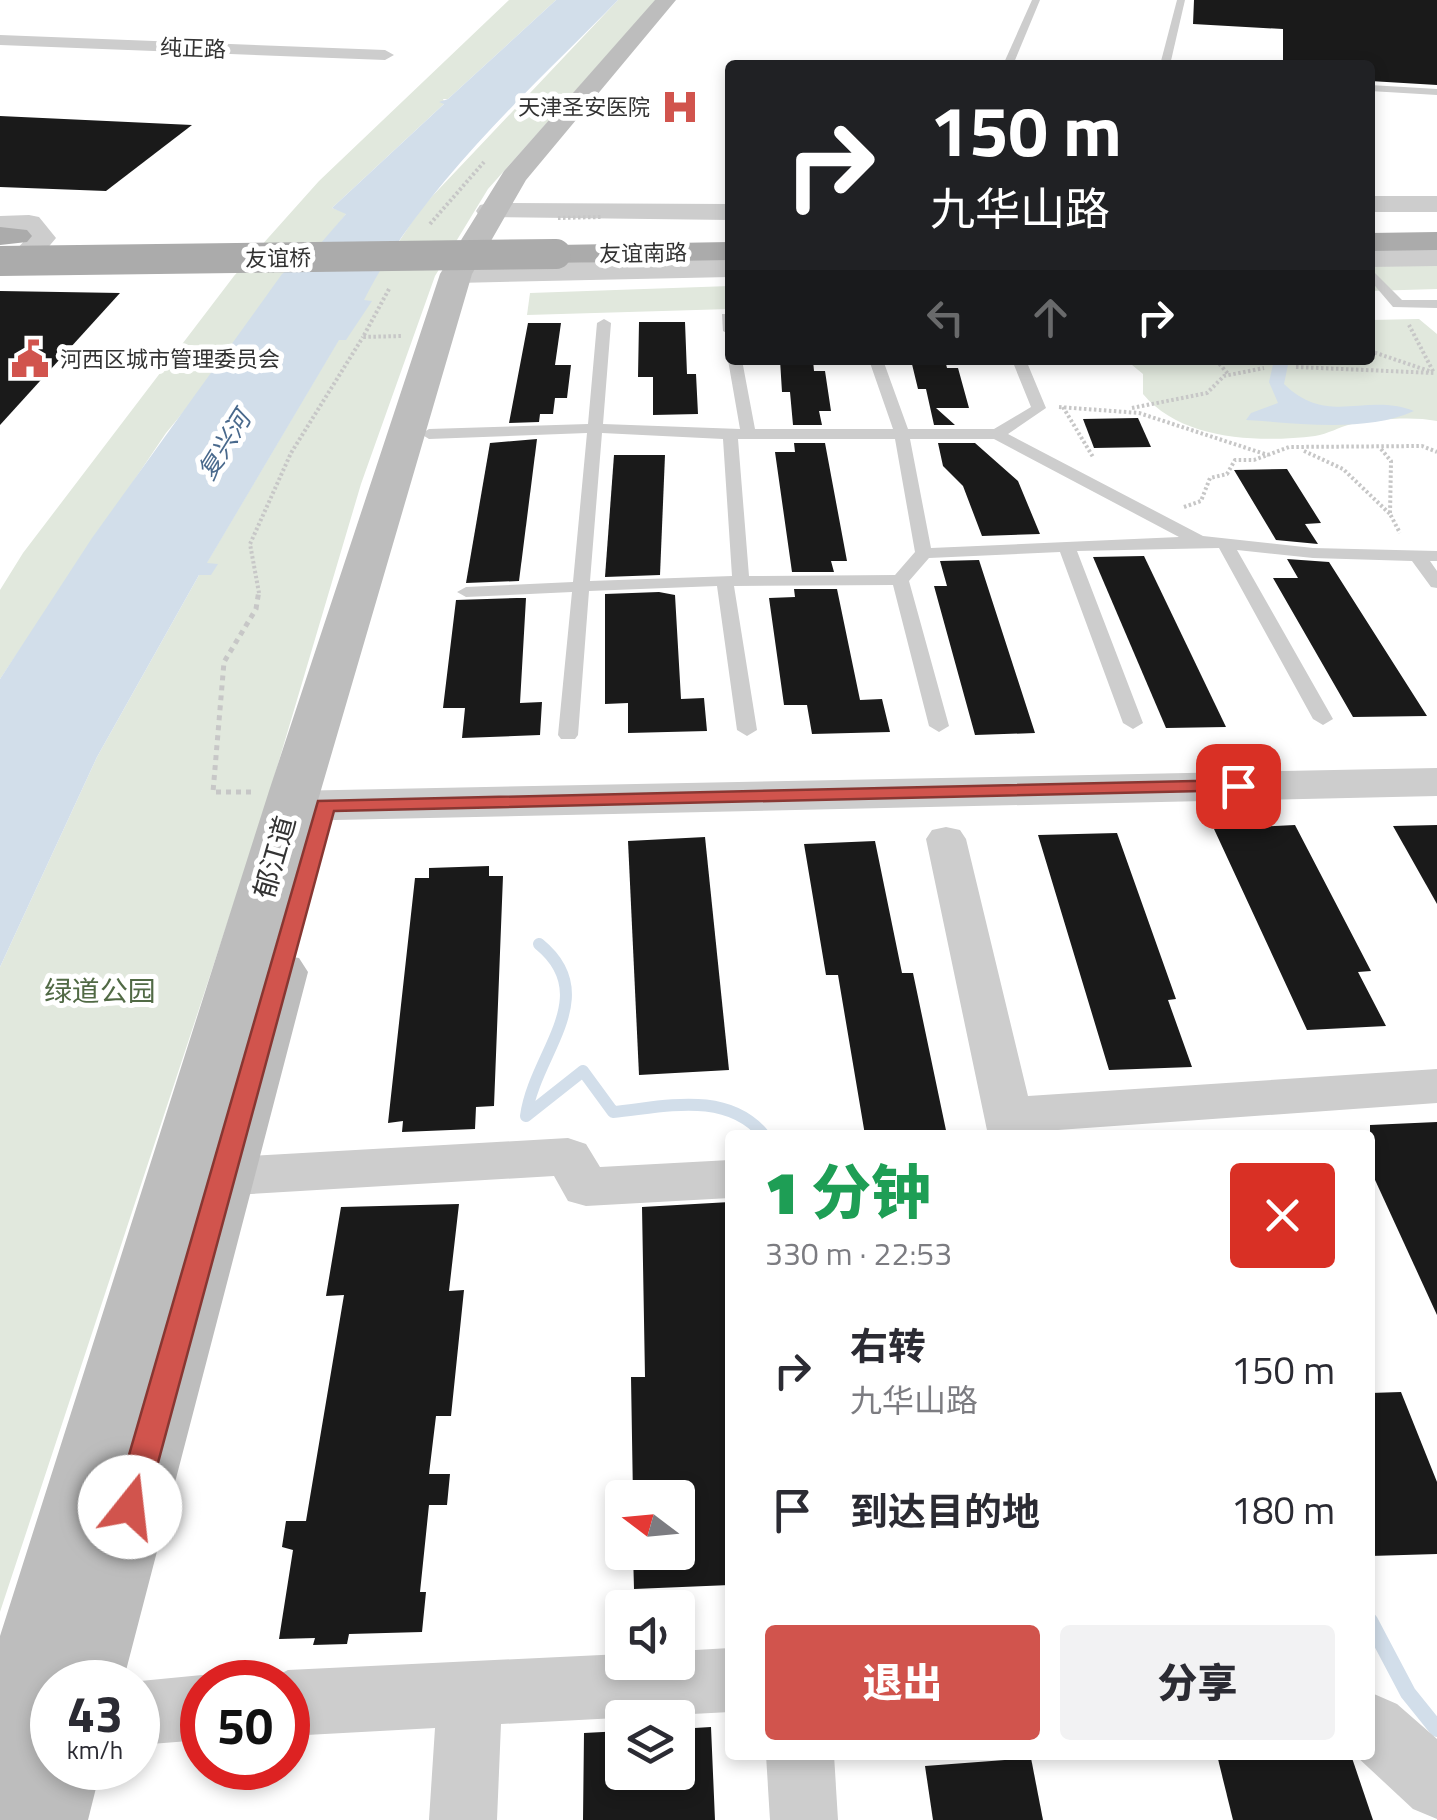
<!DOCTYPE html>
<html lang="zh">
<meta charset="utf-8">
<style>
body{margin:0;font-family:"Titillium Web","Noto Sans SC",sans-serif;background:#f2f2f3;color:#2b2b33;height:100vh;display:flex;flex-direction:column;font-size:38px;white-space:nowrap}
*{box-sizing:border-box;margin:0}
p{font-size:32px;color:#7c7c81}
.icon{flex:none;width:55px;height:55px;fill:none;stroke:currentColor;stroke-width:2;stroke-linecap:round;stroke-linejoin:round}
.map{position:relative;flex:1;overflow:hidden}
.side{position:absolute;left:725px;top:1130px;width:650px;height:630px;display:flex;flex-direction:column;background:#fff;border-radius:10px;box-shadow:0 5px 15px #0003}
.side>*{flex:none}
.guide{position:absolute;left:725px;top:60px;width:650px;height:305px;border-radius:10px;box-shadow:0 5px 15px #0003;background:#202124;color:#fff;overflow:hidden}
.needle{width:65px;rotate:286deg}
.buttons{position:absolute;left:605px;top:1480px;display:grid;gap:20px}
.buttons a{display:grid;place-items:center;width:90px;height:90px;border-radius:10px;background:#fff;box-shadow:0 5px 15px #0003;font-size:50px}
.speed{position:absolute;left:30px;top:1660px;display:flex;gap:20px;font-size:50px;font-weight:700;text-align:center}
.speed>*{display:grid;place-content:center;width:130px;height:130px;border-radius:50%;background:#fff;box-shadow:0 5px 15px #0003;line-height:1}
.speed small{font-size:25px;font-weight:400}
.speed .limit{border:15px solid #d22;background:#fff;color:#111}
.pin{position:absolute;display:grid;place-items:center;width:85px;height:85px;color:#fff;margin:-42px;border-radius:20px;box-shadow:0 5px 15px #0006}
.me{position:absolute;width:110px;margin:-55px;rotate:16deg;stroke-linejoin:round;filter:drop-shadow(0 0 8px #0008)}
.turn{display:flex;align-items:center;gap:35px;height:210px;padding:0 40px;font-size:45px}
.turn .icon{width:130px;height:130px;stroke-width:2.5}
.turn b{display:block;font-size:70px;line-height:85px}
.lanes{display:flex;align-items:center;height:95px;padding:0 40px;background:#0003;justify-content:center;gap:50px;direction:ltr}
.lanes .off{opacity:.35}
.round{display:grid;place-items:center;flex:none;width:105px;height:105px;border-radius:10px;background:#f2f2f3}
.summary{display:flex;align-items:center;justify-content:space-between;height:170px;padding:0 40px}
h1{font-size:60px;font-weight:800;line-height:75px;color:#1e9e55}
.button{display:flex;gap:20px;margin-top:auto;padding:20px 40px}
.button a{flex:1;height:115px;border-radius:10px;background:#d1544d;color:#fff;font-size:40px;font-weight:800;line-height:115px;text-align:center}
.button a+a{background:#f2f2f3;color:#2b2b33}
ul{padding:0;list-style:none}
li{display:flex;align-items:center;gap:30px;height:140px;padding:0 40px}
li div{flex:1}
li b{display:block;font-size:38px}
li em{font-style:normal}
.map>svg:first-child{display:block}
</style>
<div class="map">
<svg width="1437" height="1820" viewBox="0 0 1437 1820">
<rect width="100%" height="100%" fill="#fff"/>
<!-- green -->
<g fill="#e1e8dd">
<path d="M 509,0 L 556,0 L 448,99 L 443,99 L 445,103 L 332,208 L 347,213 L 166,433 L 0,679 L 0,590 L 23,553 L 234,276 L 319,181 Z"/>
<path d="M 618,0 L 656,0 L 488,189 L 435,276 L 361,484 L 262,818 L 0,1612 L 0,967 L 97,757 L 199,575 L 216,564 L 206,564 L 378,273 L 422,207 Z"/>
<path d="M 1437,262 L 1437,289 L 1370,291 L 1370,264 Z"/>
<path d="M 730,286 L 730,309 L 527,315 L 530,293 Z"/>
<path d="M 1419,319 L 1437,334 L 1437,421 C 1412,416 1377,419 1352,424 C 1339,427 1328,434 1315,436 C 1258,443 1181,440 1143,394 L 1143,374 L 1126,360 L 1370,360 L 1370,320 Z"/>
</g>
<!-- water -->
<g fill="#d2deea">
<path d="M 556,0 L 618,0 C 530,90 421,187 364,300 L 372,301 L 346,340 L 339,340 L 207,563 L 218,564 L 211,575 L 199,575 L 97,757 L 0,967 L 0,679 L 92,538 L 282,274 L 314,251 L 346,214 L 332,208 L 444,104 L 439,102 L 448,99 Z"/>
<path d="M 1274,360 L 1289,360 L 1284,384 C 1328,427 1365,392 1414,411 C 1365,433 1298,423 1246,420 L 1251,413 L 1278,403 L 1269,382 Z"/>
</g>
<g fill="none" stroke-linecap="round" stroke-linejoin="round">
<!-- stream-far1 -->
<path stroke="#d2deea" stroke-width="12" d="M 539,944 C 603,996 534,1054 526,1116 L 583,1071 L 613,1112 C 665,1107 726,1090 764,1135"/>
<!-- stream -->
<path stroke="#d2deea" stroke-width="16" d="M 1370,1621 L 1408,1693 L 1437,1729"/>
</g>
<!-- building -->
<g fill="#1a1a1a">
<path d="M 1194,0 L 1437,0 L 1437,85 L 1370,81 L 1370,65 L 1283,65 L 1283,29 L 1193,24 Z"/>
<path d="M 0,116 L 192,125 L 106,191 L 0,187 Z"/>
<path d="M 0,291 L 120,293 L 0,425 Z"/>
<path d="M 639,322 L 685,322 L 687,374 L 696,374 L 698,414 L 653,415 L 653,377 L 638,377 Z"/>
<path d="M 528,323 L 561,323 L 555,365 L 571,365 L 567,398 L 555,398 L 553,414 L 540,414 L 539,422 L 509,423 Z"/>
<path d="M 780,360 L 813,360 L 814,371 L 825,371 L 831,411 L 819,411 L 822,425 L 793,425 L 790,392 L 782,392 Z"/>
<path d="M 911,360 L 945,360 L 947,368 L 958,368 L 969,408 L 936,408 L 955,425 L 934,425 L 926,389 L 918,389 Z"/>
<path d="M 1138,418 L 1151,447 L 1094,448 L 1083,419 Z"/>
<path d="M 537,439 L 519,581 L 466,583 L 490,443 Z"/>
<path d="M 794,443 L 825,443 L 847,561 L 831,561 L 834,572 L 792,572 L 775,452 L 795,452 Z"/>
<path d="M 938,443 L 975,443 L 1018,481 L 1040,534 L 982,536 L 963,486 L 943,466 Z"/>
<path d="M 614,455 L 665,455 L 660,575 L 605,577 Z"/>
<path d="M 1287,469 L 1321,523 L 1305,524 L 1318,544 L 1276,540 L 1234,470 Z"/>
<path d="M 1144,556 L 1226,727 L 1166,728 L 1093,557 Z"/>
<path d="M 1287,559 L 1329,562 L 1427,716 L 1353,717 L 1273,578 L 1298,578 Z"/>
<path d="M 979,560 L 1035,733 L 975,735 L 934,586 L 947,586 L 940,561 Z"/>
<path d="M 794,589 L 837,589 L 860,700 L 882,699 L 890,732 L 812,734 L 807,705 L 784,705 L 769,598 L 795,597 Z"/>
<path d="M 659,592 L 675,595 L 681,699 L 704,698 L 707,731 L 628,733 L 628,703 L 605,704 L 605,594 Z"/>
<path d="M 517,598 L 526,598 L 520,703 L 542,702 L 540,735 L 462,738 L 465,708 L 443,708 L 456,600 Z"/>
<path d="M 1295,825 L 1371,971 L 1358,972 L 1386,1026 L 1307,1030 L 1214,829 Z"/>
<path d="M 1437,825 L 1437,904 L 1393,826 Z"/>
<path d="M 1117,833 L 1176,999 L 1168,1000 L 1192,1067 L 1109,1070 L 1038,835 Z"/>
<path d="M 705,837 L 729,1070 L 639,1075 L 628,841 Z"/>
<path d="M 875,841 L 902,973 L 913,973 L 947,1135 L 865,1135 L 838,975 L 826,975 L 804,844 Z"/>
<path d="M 489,866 L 489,876 L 503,876 L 494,1106 L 476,1107 L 475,1129 L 402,1132 L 403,1121 L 388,1123 L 415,878 L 429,878 L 429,868 Z"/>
<path d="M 1437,1122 L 1437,1315 L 1370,1169 L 1370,1125 Z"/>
<path d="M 730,1202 L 730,1373 L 726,1373 L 730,1585 L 634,1589 L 633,1552 L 678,1552 L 678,1498 L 633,1498 L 631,1377 L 645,1377 L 642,1207 Z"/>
<path d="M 459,1204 L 449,1291 L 464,1290 L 451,1416 L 436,1416 L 429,1474 L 450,1474 L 447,1505 L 429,1505 L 420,1592 L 426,1592 L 422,1632 L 349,1634 L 347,1644 L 313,1645 L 315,1638 L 279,1639 L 293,1550 L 282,1547 L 286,1521 L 306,1521 L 344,1295 L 326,1296 L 341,1207 Z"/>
<path d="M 1401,1392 L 1437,1482 L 1437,1554 L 1370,1556 L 1370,1393 Z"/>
<path d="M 711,1727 L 715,1820 L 583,1820 L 584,1733 L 622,1731 L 622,1772 L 678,1772 L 678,1729 Z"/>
<path d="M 1217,1755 L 1351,1755 L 1373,1820 L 1233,1820 Z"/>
<path d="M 1031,1758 L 1043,1820 L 933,1820 L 925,1766 Z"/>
</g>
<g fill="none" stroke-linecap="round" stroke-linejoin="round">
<!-- path-far1 -->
<g stroke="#c7c7c7" stroke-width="4" stroke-dasharray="2.5 2.5" stroke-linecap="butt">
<path d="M 430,224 L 484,162"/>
<path d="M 389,289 L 363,337 L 402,336"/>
<path d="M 1370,351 L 1432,372"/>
<path d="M 1216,360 L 1229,375"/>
<path d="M 1296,367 L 1434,373 L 1409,325"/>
<path d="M 1059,407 L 1139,413 L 1268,455"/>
<path d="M 1063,407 L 1093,457"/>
<path d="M 1132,408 L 1207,393 L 1224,376 L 1264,368"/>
<path d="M 1381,449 L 1391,461 L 1390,514 L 1400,533"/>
<path d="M 1304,451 L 1343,469 L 1390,514"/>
<path d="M 1184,507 L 1201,501 L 1210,478 L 1227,474 L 1235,460 L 1254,460 L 1289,447 L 1422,446 L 1437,452"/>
<path d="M 259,593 L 250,544 L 291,453 L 363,337"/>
</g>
<!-- path -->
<path stroke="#c7c7c7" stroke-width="5" stroke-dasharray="5 5" stroke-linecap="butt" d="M 251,792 L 213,792 L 224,662 L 256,609 L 259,590"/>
<!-- service -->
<g fill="#cdcdcd" fill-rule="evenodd">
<path d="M 1032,0 L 1040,0 L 1013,65 L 1003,65 Z"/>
<path d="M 1177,0 L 1185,0 L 1170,65 L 1160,65 Z"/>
<path d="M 1370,85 L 1437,89 L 1437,95 L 1370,91 Z"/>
<path d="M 1370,268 L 1402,300 L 1437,300 L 1437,308 L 1393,307 L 1370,280 Z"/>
<path d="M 722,314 L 730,314 L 730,335 L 723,331 Z"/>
<path d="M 604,319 L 611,323 L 603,424 L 740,429 L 728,360 L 730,357 L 730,360 L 742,360 L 755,429 L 893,429 L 869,360 L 883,360 L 908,429 L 994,429 L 1031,407 L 1012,360 L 1026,360 L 1046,408 L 1008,434 L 1203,536 L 1313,548 L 1437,551 L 1437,561 L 1430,561 L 1437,571 L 1437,588 L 1431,587 L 1412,561 L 1313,558 L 1237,550 L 1333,719 L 1323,725 L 1313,719 L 1219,548 L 1077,551 L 1143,723 L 1133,729 L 1123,723 L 1060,552 L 929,558 L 909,581 L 949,726 L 939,732 L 929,726 L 893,585 L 734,586 L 757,730 L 747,736 L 737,730 L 717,586 L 589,591 L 578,735 L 575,739 L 561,739 L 558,735 L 572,592 L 466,597 L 457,592 L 466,587 L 573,582 L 587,433 L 429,439 L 421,434 L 429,429 L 588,424 L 597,323 ZM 602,433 L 723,439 L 732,576 L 590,581 ZM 738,439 L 895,439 L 915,552 L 895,575 L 749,576 ZM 910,439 L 994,439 L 1179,537 L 931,548 Z"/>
</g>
<!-- minor -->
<g fill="#cdcdcd" fill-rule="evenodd">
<path d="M 0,35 L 385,50 L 394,55 L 385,60 L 0,45 Z"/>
<path d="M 946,827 L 960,830 L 966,839 L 1028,1096 L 1437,1069 L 1437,1103 L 988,1135 L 926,839 L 932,830 Z"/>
<path d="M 568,1138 L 586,1144 L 600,1167 L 730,1160 L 730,1198 L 586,1206 L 568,1201 L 554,1176 L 199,1197 L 181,1192 L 174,1178 L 181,1164 L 199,1159 Z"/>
<path d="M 730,1648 L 730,1712 L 501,1724 L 497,1820 L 429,1820 L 435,1728 L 288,1736 L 288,1682 L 264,1682 L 288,1670 L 622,1654 L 622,1662 L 678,1662 L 678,1651 Z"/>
<path d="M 202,1675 L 219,1682 L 202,1682 L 202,1740 L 138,1745 L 138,1682 L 130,1682 Z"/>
<path d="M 1374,1694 L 1397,1704 L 1437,1739 L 1437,1819 L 1413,1809 L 1355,1755 L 1370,1755 L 1370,1696 Z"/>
<path d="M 766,1755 L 834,1755 L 838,1820 L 770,1820 Z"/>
</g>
<!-- tertiary -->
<g fill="#cdcdcd" fill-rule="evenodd">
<rect x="1370" y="196" width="67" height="16"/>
<path d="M 490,203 L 730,204 L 730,220 L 480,217 L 476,211 L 480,205 Z"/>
<path d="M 29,215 L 39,217 L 56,238 L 35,263 L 0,275 L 0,256 L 15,251 L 27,238 L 21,232 L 0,232 L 0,216 Z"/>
<path d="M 1437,248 L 1437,266 L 1370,267 L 1370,249 Z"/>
<path d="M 730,259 L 730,277 L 456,283 L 441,274 L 456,265 Z"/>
<path d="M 1437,768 L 1437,796 L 289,821 L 272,816 L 265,806 L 272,796 L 289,791 Z"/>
</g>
<!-- secondary -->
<path fill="#bdbdbd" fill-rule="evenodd" d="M 655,0 L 676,0 L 526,180 L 472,274 L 273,954 L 299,958 L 308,972 L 123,1682 L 52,1682 L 52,1768 L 101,1768 L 88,1820 L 0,1820 L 0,1636 L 269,791 L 440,274 L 504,171 Z"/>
<!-- primary -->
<g fill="#ababab" fill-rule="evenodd">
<path d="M 0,227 L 27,230 L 32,236 L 27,242 L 0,245 Z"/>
<path d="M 1437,232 L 1437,250 L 1370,251 L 1370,233 Z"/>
<path d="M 730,242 L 730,260 L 556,263 L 541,254 L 556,245 Z"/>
</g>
<!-- path-bridge -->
<path stroke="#c7c7c7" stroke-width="4" stroke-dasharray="2.5 2.5" stroke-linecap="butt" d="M 558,218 L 601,217"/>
<!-- primary-bridge -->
<path stroke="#ababab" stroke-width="30" d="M 0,261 L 556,254"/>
</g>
<!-- route -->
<path fill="#d1544d" stroke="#883732" stroke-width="2.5" d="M 1238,780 L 1249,786 L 1246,790 L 334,811 L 146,1507 L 142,1517 L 130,1521 L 119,1517 L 114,1507 L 318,801 Z"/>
<!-- icons -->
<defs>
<g id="hospital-bare" transform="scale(3)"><path d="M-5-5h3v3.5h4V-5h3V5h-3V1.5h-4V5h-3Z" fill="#d1544d" stroke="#fff" stroke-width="2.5" paint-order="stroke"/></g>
<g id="civic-bare" transform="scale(3)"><path d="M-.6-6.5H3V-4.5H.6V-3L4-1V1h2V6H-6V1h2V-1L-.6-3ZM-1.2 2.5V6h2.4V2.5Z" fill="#d1544d" stroke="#fff" stroke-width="2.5" paint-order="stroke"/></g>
</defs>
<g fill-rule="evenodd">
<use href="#hospital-bare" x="680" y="107"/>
<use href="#civic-bare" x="30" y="359"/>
</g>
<g text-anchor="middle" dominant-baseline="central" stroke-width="10" stroke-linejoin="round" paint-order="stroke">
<!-- far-street labels -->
<g font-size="22" fill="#333" stroke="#fff">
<text transform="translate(193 48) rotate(2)">纯正路</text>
<text transform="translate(643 253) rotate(-1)">友谊南路</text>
<text transform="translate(278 258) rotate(-1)">友谊桥</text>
</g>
<!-- far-poi labels -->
<g font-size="22" fill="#333" stroke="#fff" text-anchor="end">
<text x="650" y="107">天津圣安医院</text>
<text x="60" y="359" text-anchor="start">河西区城市管理委员会</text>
</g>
<!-- far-water labels -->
<g font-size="25" font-style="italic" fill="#49698c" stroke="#fff">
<text transform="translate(224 445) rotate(-58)">复兴河</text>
</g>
<!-- street labels -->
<g font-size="28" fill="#333" stroke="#fff">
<text transform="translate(274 857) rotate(-74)">郁江道</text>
</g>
<!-- park labels -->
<g font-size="28" fill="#516a45" stroke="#fff">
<text x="100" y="990">绿道公园</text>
</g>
</g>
</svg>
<div class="buttons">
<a><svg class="needle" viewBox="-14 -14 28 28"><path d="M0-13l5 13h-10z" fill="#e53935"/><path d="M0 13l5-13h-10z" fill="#7c7c81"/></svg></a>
<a><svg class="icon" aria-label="sound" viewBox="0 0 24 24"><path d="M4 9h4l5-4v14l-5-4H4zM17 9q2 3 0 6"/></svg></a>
<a><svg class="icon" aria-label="layers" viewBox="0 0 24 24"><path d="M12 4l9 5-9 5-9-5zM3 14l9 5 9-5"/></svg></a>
</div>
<div class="speed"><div>43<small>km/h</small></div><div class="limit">50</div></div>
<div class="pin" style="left:1238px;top:786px;background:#d93025"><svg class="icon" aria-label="arrive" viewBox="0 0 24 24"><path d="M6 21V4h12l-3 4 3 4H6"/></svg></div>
<svg class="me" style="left:130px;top:1507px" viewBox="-20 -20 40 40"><circle r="19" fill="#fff"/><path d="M0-13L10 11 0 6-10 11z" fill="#d1544d"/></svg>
<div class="guide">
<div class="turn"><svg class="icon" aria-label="right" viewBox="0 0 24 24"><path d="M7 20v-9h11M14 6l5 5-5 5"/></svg><div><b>150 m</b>九华山路</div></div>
<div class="lanes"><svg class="icon off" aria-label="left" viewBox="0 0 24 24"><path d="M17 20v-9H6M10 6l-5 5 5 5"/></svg><svg class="icon off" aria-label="ahead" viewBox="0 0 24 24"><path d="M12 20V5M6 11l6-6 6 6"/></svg><svg class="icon" aria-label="right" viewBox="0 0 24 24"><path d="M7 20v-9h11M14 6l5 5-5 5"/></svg></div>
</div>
<section class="side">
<div class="summary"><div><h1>1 分钟</h1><p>330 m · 22:53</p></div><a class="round" style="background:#d93025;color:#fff"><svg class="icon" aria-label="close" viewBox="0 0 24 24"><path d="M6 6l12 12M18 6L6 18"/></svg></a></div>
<ul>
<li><svg class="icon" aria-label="right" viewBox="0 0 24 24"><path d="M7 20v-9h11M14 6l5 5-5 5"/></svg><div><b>右转</b><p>九华山路</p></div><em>150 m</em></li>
<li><svg class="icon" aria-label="arrive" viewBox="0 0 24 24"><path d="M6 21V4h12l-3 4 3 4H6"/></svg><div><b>到达目的地</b></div><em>180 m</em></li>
</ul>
<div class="button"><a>退出</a><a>分享</a></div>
</section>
</div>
